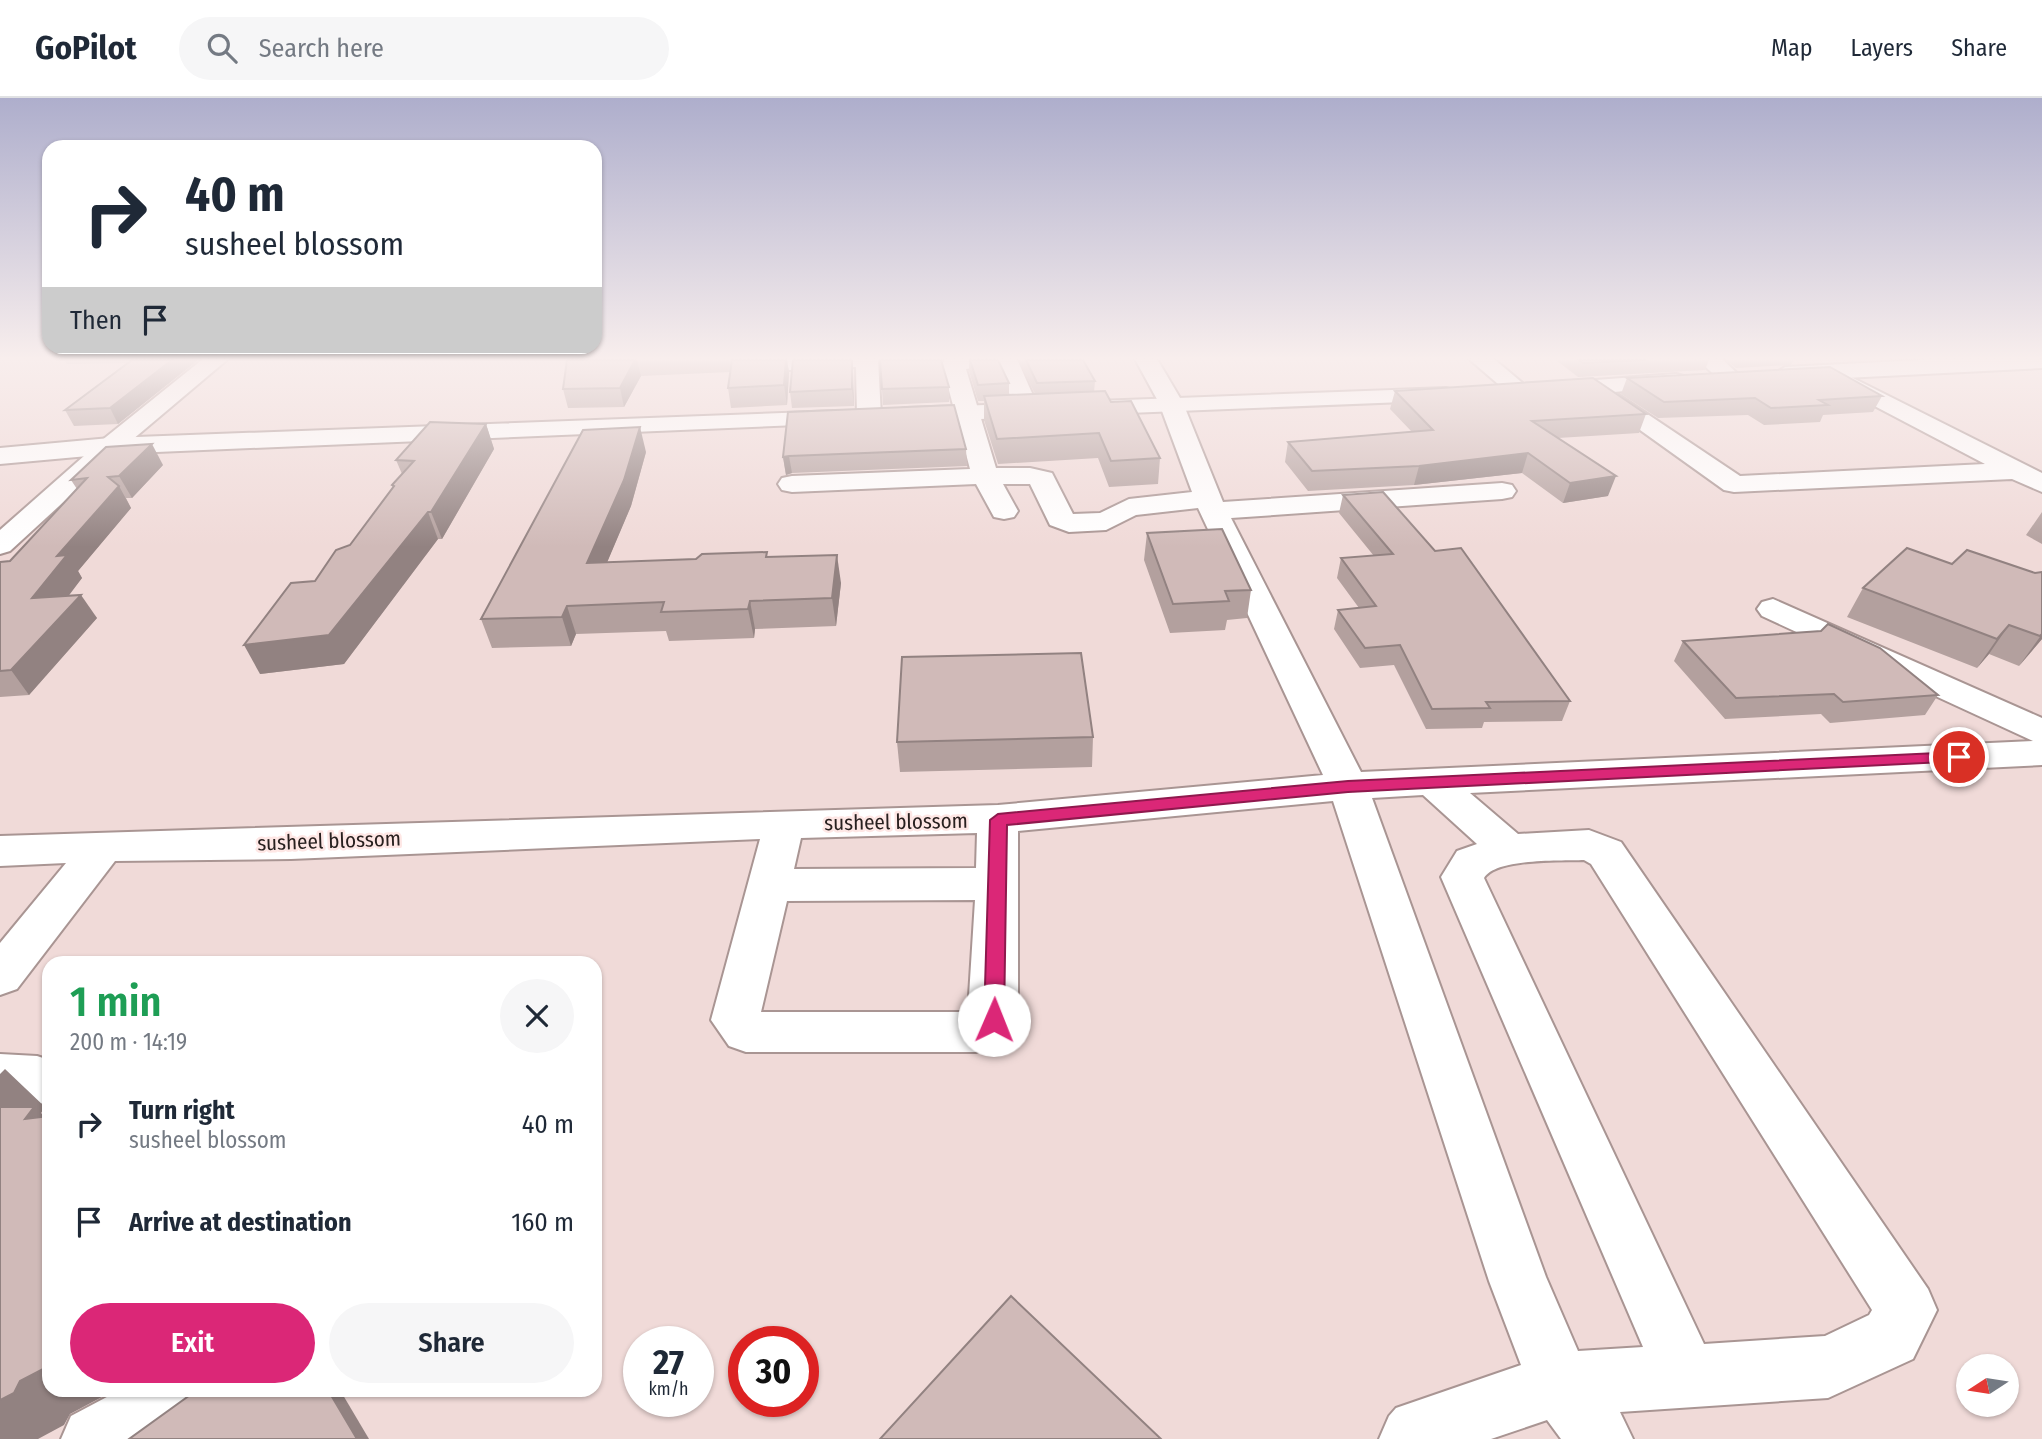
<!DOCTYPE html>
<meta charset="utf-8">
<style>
body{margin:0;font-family:"Fira Sans Condensed",sans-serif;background:#f6f6f7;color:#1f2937;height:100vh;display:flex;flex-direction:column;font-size:26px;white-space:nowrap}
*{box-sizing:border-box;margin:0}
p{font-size:23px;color:#747a83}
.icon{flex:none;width:38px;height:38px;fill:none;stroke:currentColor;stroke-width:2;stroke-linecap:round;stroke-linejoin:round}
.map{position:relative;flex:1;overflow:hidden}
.side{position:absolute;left:42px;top:858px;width:560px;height:441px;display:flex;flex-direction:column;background:#fff;border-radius:21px;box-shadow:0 2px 5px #0004}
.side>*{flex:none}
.banner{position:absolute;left:42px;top:42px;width:560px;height:214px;border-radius:21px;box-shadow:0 2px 5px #0004;background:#fff;color:#1f2937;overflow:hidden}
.needle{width:46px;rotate:258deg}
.tools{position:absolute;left:1956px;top:1256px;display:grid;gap:14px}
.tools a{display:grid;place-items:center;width:63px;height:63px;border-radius:50%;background:#fff;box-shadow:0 2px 5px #0004;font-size:35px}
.speed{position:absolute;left:623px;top:1228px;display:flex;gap:14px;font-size:35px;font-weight:700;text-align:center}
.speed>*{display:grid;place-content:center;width:91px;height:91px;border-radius:50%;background:#fff;box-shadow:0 2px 5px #0004;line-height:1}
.speed small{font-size:18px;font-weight:400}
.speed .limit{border:10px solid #d22;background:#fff;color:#111}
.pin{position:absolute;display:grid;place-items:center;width:60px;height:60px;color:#fff;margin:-30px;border:4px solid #fff;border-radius:50%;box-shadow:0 2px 7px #0007}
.me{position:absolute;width:77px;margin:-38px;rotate:1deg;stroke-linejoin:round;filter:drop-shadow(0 0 5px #0008)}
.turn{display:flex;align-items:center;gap:24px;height:147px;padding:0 28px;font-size:32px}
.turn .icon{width:91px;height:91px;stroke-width:2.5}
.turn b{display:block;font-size:49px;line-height:60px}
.then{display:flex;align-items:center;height:66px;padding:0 28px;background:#0003;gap:14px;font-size:26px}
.round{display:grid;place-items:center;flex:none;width:74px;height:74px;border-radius:37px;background:#f6f6f7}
.overview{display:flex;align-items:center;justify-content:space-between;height:119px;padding:0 28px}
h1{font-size:42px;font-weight:600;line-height:52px;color:#1e9e55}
.action{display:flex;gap:14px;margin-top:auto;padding:14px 28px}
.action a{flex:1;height:80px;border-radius:42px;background:#db2777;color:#fff;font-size:28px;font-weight:600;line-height:80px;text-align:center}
.action a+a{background:#f6f6f7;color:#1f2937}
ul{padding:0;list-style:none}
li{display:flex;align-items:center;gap:21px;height:98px;padding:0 28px}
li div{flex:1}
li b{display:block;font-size:26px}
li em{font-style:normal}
header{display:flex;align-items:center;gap:42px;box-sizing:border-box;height:98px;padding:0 35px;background:#fff;border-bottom:2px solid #e0e1e3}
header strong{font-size:33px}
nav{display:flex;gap:38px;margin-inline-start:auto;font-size:24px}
.search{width:490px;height:63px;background:#f6f6f7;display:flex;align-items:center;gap:18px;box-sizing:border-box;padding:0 24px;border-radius:38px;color:#747a83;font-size:26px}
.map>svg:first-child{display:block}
</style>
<header>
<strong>GoPilot</strong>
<div class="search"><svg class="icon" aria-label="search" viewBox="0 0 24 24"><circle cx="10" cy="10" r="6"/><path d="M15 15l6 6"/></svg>Search here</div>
<nav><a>Map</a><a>Layers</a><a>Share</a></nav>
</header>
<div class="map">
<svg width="2042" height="1341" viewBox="0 0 2042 1341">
<rect width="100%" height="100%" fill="#f0dad8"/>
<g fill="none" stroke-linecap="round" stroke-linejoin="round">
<!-- street casing -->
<g stroke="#a99593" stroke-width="4">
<g id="street">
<path d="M 203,261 L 228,261 L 119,353 L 10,453 L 0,456 L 0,432 L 101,343 Z"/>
<path d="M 742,261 L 878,261 L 881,318 L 878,323 L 860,323 L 857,318 L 856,269 L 747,274 L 736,267 Z"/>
<path d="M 945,261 L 1017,261 L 1039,311 L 1036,316 L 1018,316 L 997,267 L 966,271 L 996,370 L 1030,370 L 1052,375 L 1073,416 L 1100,415 L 1129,401 L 1192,394 L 1159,305 L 1135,261 L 1157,261 L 1183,305 L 1223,404 L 1502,385 L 1512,387 L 1516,393 L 1512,399 L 1502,401 L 1231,420 L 1361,674 L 2033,643 L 1762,518 L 1757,511 L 1762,504 L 1773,501 L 2042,620 L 2042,667 L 1470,695 L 1518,736 L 1589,732 L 1621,744 L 1928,1191 L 1937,1212 L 1913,1261 L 1828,1300 L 1620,1314 L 1633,1341 L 1561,1341 L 1547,1322 L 1491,1341 L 1379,1341 L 1389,1318 L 1396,1310 L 1521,1267 L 1489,1183 L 1333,703 L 1018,733 L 1018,922 C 1009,941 996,948 976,954 L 746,954 L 729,948 L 711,922 L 760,741 L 291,761 L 115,763 L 17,891 L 0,897 L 0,845 L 66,765 L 0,768 L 0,738 L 998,707 L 1323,677 L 1198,410 L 1136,417 L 1106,432 L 1069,434 L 1050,427 L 1030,386 L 1003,386 L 1018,413 L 1014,419 L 1004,421 L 994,419 L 976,386 L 792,394 L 782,392 L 778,386 L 782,380 L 792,378 L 970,371 L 942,266 ZM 1423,697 L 1477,746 L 1457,753 L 1441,779 L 1643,1249 L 1578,1253 L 1546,1179 L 1372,700 ZM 977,735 L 976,770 L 794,771 L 801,740 ZM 1584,762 L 1591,766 L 1872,1212 L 1869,1217 L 1825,1238 L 1704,1246 L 1484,780 C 1496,760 1561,763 1584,762 ZM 975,802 L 968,914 L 761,914 L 787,803 Z"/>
<path d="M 1469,261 L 1494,261 L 1532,293 L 1528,298 L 1512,298 Z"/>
<path d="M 1697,261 L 1722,261 L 1741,279 L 1738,284 L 1722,284 Z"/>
<path d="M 1833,270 L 2042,375 L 2042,394 L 2012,381 L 1734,394 L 1724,392 L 1587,294 L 1591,289 L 1607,289 L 1740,378 L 1985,366 L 1825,282 L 1822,277 Z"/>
<path d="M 0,956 L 37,958 L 49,962 L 49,1008 L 31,1002 L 0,1000 Z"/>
<path d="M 120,1292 L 216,1292 L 206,1314 L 159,1341 L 61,1341 L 71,1318 Z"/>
</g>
</g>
<!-- secondary casing -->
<g stroke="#a99593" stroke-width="4">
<g id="secondary">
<path d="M 1939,261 L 2042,261 L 2042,270 L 1785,283 L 1774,276 L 1785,269 Z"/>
<path d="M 1676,276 L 1684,278 L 1688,283 L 1684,288 L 1555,299 L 1547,297 L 1543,292 L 1547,287 L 1555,285 Z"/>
<path d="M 1446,290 L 1454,292 L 1458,297 L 1454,302 L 905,324 L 896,322 L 893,317 L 896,312 L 905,310 Z"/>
<path d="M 837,313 L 846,315 L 849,320 L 846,325 L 110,356 L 0,366 L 0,350 L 110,340 Z"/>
</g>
</g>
<!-- street -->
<use href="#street" fill="#fff" fill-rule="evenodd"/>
<!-- secondary -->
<use href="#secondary" fill="#fff" fill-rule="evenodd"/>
</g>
<!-- wall -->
<g fill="#b3a09e">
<path d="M 64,262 L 198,262 L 118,326 L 74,328 L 65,312 L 127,265 L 67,266 Z"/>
<path d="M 567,262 L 787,262 L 789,275 L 787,307 L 731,310 L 728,290 L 730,274 L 641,278 L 624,309 L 568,310 L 563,291 Z"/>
<path d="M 852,262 L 854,308 L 792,310 L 790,294 Z"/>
<path d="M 880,262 L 943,262 L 942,263 L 949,289 L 949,304 L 883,307 Z"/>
<path d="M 969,262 L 998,262 L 1009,285 L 1009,297 L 1035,296 L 1018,262 L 1083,262 L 1095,283 L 1094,294 L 1111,304 L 1160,360 L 1158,386 L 1109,389 L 1098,360 L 998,366 L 984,322 L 984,303 L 978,303 L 969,273 Z"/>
<path d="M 1556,262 L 1709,262 L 1705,272 L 1578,279 Z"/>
<path d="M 1726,262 L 1794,262 L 1791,267 L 1736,270 Z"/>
<path d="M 1627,280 L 1882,298 L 1873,314 L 1823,317 L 1820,324 L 1764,327 L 1748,317 L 1658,320 L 1621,296 Z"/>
<path d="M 1395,293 L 1646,316 L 1639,335 L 1558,340 L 1608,398 L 1563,405 L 1522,375 L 1414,387 L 1308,393 L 1285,364 L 1288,344 L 1412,334 L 1390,311 Z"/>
<path d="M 788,314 L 966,351 L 967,368 L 792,375 L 786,377 L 783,359 Z"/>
<path d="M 486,326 L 494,351 L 442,441 L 438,441 L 344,566 L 260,576 L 315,483 L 350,447 L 393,389 L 392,387 L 402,376 L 396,362 Z"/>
<path d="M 646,354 L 631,408 L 607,464 L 767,459 L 841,485 L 836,528 L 755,531 L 754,540 L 669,543 L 666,533 L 576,536 L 571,548 L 492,550 L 481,521 Z"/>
<path d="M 163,367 L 132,400 L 126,400 L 131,410 L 78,473 L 82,480 L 68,497 L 97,520 L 29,597 L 0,599 L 0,464 L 10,463 L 77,391 L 71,382 Z"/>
<path d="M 1343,397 L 1570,603 L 1562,623 L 1484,624 L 1482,630 L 1426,631 L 1394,567 L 1360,570 L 1334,531 L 1338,512 L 1359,510 L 1337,480 L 1341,460 L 1374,458 L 1339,415 Z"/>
<path d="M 2042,414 L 2042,446 L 2026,437 Z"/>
<path d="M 1147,435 L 1251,492 L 1247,520 L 1227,522 L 1225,532 L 1170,535 L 1144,462 Z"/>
<path d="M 1952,466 L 2035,475 L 2042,474 L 2042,541 L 2019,568 L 1989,556 L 1977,570 L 1847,519 L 1863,490 Z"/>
<path d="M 1683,543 L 1938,597 L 1925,617 L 1830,625 L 1821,616 L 1725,621 L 1674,563 Z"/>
<path d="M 1093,639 L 1092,669 L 900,674 L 897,644 Z"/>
</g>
<!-- shaded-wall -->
<g fill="#928281">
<path d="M 172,262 L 198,262 L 118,326 L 110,310 Z"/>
<path d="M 635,262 L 637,262 L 641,278 L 624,309 L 620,290 Z"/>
<path d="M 786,262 L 787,262 L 789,275 L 787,307 L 784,287 Z"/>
<path d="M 852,262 L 853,273 L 854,308 L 852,291 Z"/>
<path d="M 486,326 L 494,351 L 442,441 L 431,414 Z"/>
<path d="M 640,329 L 646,354 L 631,408 L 595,493 L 587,465 Z"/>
<path d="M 152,346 L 163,367 L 132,400 L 119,378 Z"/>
<path d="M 1528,355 L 1522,375 L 1414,387 L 1419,368 Z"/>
<path d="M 789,358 L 792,375 L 786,377 L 783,359 Z"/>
<path d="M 1616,378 L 1608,398 L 1563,405 L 1570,385 Z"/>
<path d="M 119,388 L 131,410 L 78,473 L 82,480 L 49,524 L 32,500 L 57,458 Z"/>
<path d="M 428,414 L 438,441 L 344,566 L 260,576 L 244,547 Z"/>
<path d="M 837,457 L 841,485 L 836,528 L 832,500 Z"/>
<path d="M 81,497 L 97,520 L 29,597 L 11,572 Z"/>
<path d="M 750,503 L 755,531 L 754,540 L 748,511 Z"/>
<path d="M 567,508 L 576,536 L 571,548 L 562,519 Z"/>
<path d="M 2009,527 L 1989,556 L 1977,570 L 1997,541 Z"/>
<path d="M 2042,536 L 2042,541 L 2019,568 Z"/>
<path d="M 5,971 L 45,1009 L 41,1015 L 49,1023 L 0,1032 L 0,976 Z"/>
<path d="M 49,1268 L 49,1292 L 115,1292 L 70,1316 L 64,1327 L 38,1341 L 0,1341 L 0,1302 L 20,1283 Z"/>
<path d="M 328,1292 L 340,1292 L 369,1341 L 357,1341 Z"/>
</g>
<!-- building -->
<g fill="#d0bab8" stroke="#928281" stroke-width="2">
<path d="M 132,262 L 172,262 L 110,310 L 65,312 Z"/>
<path d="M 567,262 L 635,262 L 620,290 L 563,291 Z"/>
<path d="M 732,262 L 786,262 L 784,287 L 728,290 Z"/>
<path d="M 793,262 L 852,262 L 852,291 L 790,294 Z"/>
<path d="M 880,262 L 941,262 L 949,289 L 882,291 Z"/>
<path d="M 970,262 L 998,262 L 1009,285 L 978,287 Z"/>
<path d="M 1026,262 L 1083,262 L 1095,283 L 1037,285 Z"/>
<path d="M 1579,262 L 1646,262 L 1583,265 Z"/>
<path d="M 1830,269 L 1882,298 L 1819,302 L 1828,307 L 1771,310 L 1755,300 L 1664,304 L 1627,280 Z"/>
<path d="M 1593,280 L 1646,316 L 1532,323 L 1616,378 L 1570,385 L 1528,355 L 1419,368 L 1312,373 L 1288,344 L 1433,332 L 1395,293 Z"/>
<path d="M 1105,293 L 1111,304 L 1131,303 L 1160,360 L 1111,363 L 1099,335 L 997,341 L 984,298 Z"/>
<path d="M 954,307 L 966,351 L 789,358 L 783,359 L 788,314 Z"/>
<path d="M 430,324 L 486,326 L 431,414 L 428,414 L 329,537 L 244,547 L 291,485 L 315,483 L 336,452 L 350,447 L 394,388 L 392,387 L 414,363 L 396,362 Z"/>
<path d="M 640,329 L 624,382 L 587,465 L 696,461 L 702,456 L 767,454 L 766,459 L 837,457 L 832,500 L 750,503 L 748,511 L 661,514 L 664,504 L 567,508 L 562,519 L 481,521 L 583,332 Z"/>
<path d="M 152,346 L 119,378 L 108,379 L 119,388 L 57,458 L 67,457 L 32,500 L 81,497 L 11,572 L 0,573 L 0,464 L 10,463 L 87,380 L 71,382 L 106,349 Z"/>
<path d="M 1383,394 L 1435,453 L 1461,450 L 1570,603 L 1486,604 L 1490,610 L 1432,611 L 1400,547 L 1365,550 L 1338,512 L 1376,508 L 1341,460 L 1393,456 L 1343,397 Z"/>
<path d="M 1222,431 L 1251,492 L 1225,493 L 1229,503 L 1173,506 L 1147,435 Z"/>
<path d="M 1907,450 L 1952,466 L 1967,452 L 2035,475 L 2042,474 L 2042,536 L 2040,538 L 2009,527 L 1997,541 L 1863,490 Z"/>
<path d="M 1828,526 L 1880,550 L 1938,597 L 1843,604 L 1834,596 L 1736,600 L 1683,543 L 1821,533 Z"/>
<path d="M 1081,555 L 1093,639 L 897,644 L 902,559 Z"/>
<path d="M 0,1009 L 34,1009 L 25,1021 L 49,1018 L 49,1268 L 20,1283 L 14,1295 L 0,1302 Z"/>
<path d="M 1011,1198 L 1161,1341 L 880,1341 Z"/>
<path d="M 197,1292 L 328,1292 L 357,1341 L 129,1341 Z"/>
</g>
<!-- sky -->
<linearGradient id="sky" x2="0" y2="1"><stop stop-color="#aeaecc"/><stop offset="0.58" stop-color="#f8eeed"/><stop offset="1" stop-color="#f8eeed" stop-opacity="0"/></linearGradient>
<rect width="2042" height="449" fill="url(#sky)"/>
<!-- route -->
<path fill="#db2777" stroke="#8e194d" stroke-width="2" d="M 1959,654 L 1964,655 L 1964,663 L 1348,694 L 1007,727 L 1004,922 L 1001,928 L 987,928 L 984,922 L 990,722 L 998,716 L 1348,683 Z"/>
<g text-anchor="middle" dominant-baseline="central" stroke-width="5" stroke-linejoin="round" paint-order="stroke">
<!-- street labels -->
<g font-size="21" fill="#28201f" stroke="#fee7e5">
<text transform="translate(896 724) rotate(-1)">susheel blossom</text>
<text transform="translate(329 743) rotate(-2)">susheel blossom</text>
</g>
</g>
</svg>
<div class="tools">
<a><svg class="needle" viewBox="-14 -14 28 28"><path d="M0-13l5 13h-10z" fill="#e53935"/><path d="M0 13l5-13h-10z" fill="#747a83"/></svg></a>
</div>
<div class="speed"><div>27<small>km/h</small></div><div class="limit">30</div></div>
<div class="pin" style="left:1959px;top:659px;background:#d93025"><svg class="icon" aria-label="arrive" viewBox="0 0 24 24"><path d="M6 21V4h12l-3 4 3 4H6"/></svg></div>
<svg class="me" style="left:994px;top:922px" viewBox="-20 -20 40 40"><circle r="19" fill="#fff"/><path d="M0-13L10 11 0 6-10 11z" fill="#db2777"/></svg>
<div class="banner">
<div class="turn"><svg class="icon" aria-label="right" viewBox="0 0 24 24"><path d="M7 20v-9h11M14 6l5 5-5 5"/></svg><div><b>40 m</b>susheel blossom</div></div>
<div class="then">Then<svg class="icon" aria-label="arrive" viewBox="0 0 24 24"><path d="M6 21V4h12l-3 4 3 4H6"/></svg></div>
</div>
<section class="side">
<div class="overview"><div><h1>1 min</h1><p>200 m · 14:19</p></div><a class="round"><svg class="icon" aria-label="close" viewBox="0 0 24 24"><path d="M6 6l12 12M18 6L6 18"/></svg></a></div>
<ul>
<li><svg class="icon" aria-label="right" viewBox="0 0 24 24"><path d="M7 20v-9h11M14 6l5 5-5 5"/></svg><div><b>Turn right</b><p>susheel blossom</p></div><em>40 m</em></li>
<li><svg class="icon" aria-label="arrive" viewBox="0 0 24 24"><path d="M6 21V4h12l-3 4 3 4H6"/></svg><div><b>Arrive at destination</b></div><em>160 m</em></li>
</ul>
<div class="action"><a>Exit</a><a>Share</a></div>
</section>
</div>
